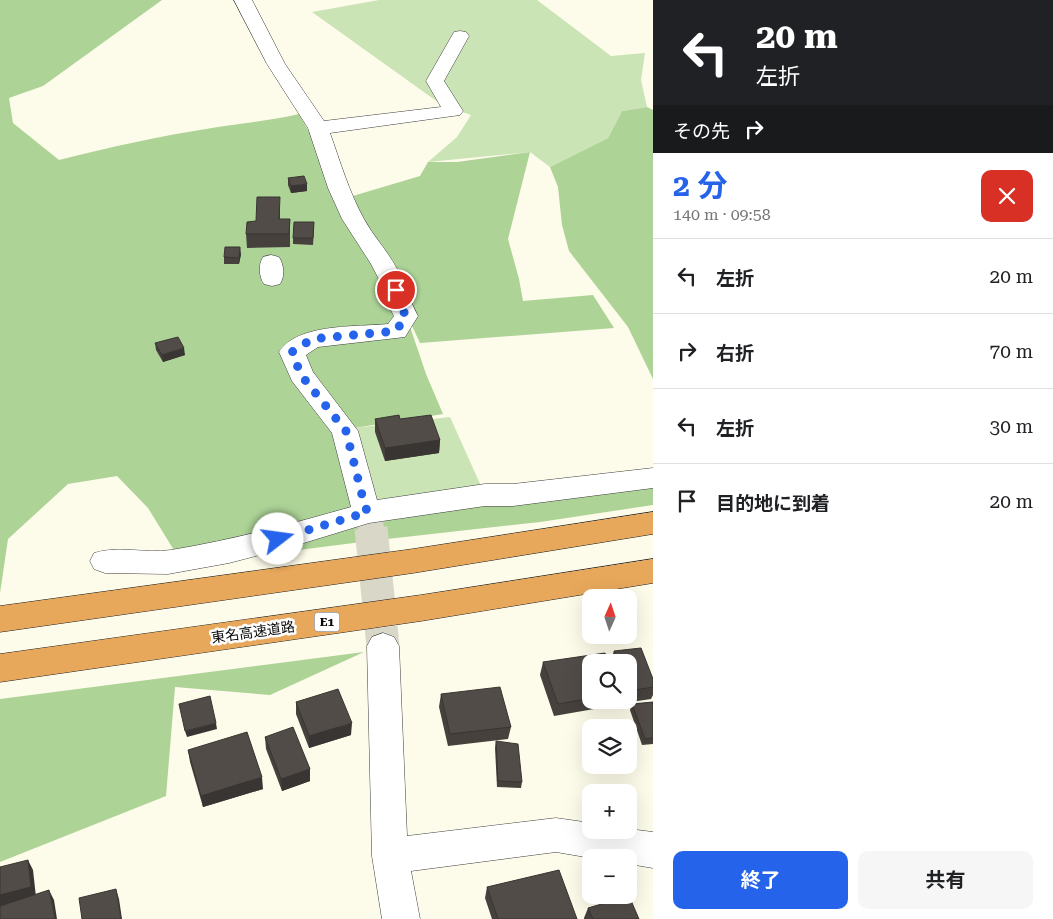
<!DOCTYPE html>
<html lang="ja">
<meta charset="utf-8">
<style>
body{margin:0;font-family:"Roboto Serif","Noto Sans JP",serif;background:#f6f6f6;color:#202124;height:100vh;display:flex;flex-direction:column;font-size:19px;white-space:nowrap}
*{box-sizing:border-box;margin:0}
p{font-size:16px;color:#757577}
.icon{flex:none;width:28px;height:28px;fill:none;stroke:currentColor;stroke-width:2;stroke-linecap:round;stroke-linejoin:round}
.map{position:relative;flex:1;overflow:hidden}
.drawer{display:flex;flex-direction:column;background:#fff;width:400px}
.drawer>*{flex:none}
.hud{background:#202124;color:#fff;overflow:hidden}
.needle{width:32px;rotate:3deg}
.controls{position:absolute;left:582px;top:589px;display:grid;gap:10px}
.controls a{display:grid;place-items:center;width:55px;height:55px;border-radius:10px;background:#fff;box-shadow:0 5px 20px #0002;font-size:25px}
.pin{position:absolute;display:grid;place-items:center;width:42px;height:42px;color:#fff;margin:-21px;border:2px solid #fff;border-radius:50%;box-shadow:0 1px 5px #0007}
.me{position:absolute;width:55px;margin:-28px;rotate:75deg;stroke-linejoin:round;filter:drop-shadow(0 0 4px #0008)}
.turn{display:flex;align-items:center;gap:18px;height:105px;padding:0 20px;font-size:22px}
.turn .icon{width:65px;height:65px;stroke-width:2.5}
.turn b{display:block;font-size:35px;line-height:42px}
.then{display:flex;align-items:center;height:48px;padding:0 20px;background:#0003;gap:10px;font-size:19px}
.round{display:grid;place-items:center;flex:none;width:52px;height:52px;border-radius:10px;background:#f6f6f6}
.overview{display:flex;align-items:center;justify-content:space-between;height:85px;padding:0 20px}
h1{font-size:30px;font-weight:700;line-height:38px;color:#2563eb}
.action{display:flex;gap:10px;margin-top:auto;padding:10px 20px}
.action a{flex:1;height:58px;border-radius:10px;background:#2563eb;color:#fff;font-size:20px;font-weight:700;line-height:58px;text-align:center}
.action a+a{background:#f6f6f6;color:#202124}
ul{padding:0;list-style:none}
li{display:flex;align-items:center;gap:15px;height:75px;padding:0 20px;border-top:1px solid #e0e0e0}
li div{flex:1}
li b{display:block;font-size:19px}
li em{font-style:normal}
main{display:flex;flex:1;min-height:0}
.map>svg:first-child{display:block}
</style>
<main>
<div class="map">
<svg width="653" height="919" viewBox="0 0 653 919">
<rect width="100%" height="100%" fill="#fdfbe9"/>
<!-- green -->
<g fill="#cae4b6">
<path d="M 379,0 L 537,0 L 611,56 L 645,53 L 641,80 L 647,107 L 622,111 L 608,138 L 550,167 L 530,152 L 428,162 L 457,137 L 471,115 L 442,105 L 312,12 Z"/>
<path d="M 450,417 L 485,495 L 365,507 L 354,428 Z"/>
</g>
<!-- forest -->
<g fill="#add397">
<path d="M 0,0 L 162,0 L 43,86 L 9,98 L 13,123 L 59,160 C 110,147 160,136 212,128 C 241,123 270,121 299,114 L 346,198 L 420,176 L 428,162 L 457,162 L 530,152 L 508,239 L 519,279 L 523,301 L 593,295 L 614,328 L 420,343 L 404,309 L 426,374 L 443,414 L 354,428 L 369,512 L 653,482 L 653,505 L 540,522 L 369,541 L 221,560 L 180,560 L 148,508 L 117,476 L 68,484 L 8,539 L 0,593 Z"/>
<path d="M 647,107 L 653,110 L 653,379 L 628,327 L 569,251 L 562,225 L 558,187 L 550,167 L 608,138 L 622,111 Z"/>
<path d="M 364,652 L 270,695 L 175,687 L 166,796 L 0,862 L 0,699 Z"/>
</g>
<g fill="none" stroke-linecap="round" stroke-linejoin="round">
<!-- minor-tunnel-far1 -->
<path stroke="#d9d7c8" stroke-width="26" stroke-dasharray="26 12" stroke-linecap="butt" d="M 369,512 L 371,529"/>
<!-- minor-tunnel -->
<path stroke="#d9d7c8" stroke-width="33" stroke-dasharray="33 17" stroke-linecap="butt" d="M 371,528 L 383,646"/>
<!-- minor casing -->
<g stroke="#3d3d3d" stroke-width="1">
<g id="minor">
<path d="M 234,0 L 252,0 L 285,64 L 324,121 L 441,107 L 426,81 L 454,32 L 460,31 L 466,32 L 469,36 L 444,81 L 463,111 L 460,115 L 330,133 C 340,161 349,192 364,219 C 373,236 387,250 396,267 C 405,283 409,300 418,316 L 405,337 L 318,347 L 306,355 L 313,372 L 358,431 L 377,500 L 485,484 L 513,484 L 653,468 L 653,488 L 513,506 L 485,506 L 369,523 L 294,546 L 229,563 L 168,574 L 105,573 L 94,569 L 90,561 L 94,553 C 119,545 146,554 171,550 C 232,540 291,524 351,507 L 332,433 L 292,381 L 279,352 C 297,323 358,327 388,324 L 394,316 L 386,301 L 384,289 L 371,264 L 342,219 L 328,188 L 308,128 L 267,64 Z"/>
<path d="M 271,255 L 279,257 C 284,265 285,276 280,284 L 272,286 L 264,284 C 259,277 258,265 263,257 Z"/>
<path d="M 383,633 L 394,637 L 399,646 L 407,836 L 556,818 L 591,823 L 591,830 L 629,829 L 653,832 L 653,868 L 629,864 L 629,858 L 591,858 L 556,852 L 411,871 L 420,919 L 382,919 L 372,856 L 367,646 L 372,637 Z"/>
</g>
</g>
<!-- highway casing -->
<g stroke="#1b1b1b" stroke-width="1">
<g id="highway">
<path d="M 653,512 L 653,534 L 413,573 L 0,632 L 0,606 L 413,549 Z"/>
<path d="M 653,559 L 653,583 L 421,621 L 0,682 L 0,654 L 421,595 Z"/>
</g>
</g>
<!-- minor -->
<use href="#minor" fill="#fff" fill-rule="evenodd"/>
<!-- highway -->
<use href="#highway" fill="#e8a85c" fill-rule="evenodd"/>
</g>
<!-- wall -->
<g fill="#46413d">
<path d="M 288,178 L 307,191 L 291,193 L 288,185 Z"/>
<path d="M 280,210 L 280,219 L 290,219 L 290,247 L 247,248 L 246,234 L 256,221 Z"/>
<path d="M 314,228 L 313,245 L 293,244 L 293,238 Z"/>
<path d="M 241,254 L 239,264 L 224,264 L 224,257 Z"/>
<path d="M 155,343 L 185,355 L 163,362 L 156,350 Z"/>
<path d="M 375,419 L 400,419 L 440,440 L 439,453 L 385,461 L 375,432 Z"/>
<path d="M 614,651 L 653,679 L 653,695 L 651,699 L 624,703 L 623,700 L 629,700 L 629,662 L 610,662 Z"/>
<path d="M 543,662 L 591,662 L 591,700 L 619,700 L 617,705 L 554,716 L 540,675 Z"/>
<path d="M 441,694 L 511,727 L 508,739 L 448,746 L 439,707 Z"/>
<path d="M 296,702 L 351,735 L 309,748 L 296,714 Z"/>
<path d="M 653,702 L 653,744 L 642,745 L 630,710 L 632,704 Z"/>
<path d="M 265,737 L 310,769 L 310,781 L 282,791 L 266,749 Z"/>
<path d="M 496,741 L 522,782 L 521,788 L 497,787 L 495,748 Z"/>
<path d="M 188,750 L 263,789 L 203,807 L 190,762 Z"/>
<path d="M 487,887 L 577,919 L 492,919 L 485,898 Z"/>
<path d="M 588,908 L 639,919 L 584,919 L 584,918 Z"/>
</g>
<!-- shaded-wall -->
<g fill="#393532">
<path d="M 307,184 L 307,191 L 291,193 L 291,186 Z"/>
<path d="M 240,247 L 241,254 L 239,264 L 239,258 Z"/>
<path d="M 184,348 L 185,355 L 163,362 L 162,355 Z"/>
<path d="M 440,440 L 439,453 L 385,461 L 385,448 Z"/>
<path d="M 216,723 L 217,729 L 187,737 L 185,731 Z"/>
<path d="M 352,723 L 351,735 L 309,748 L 309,736 Z"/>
<path d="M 310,769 L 310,781 L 282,791 L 281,779 Z"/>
<path d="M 262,777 L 263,789 L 203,807 L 201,796 Z"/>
<path d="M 28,860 L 33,870 L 36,897 L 0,907 L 0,895 Z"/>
<path d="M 116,889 L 119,899 L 122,919 L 121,919 Z"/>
<path d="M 49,890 L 54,900 L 57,919 L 55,919 Z"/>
</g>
<!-- building -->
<g fill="#514c47" stroke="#393532">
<path d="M 304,176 L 307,184 L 291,186 L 288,178 Z"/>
<path d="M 257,197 L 280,197 L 279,219 L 290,219 L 289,234 L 246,234 L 247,222 L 256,221 Z"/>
<path d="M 294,222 L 314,222 L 313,238 L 293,238 Z"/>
<path d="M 225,247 L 240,247 L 239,258 L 224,257 Z"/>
<path d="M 178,337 L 184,348 L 162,355 L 155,343 Z"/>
<path d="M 399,415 L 400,419 L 431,415 L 440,440 L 385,448 L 375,419 Z"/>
<path d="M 641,648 L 653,679 L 653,687 L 629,691 L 629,662 L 618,662 L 614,651 Z"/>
<path d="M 605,653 L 609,662 L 591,662 L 591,698 L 558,704 L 543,662 Z"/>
<path d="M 500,687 L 511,727 L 450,734 L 441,694 Z"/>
<path d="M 338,689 L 352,723 L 309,736 L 296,702 Z"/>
<path d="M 210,696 L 216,723 L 185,731 L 179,704 Z"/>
<path d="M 653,702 L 653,738 L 645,739 L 632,704 Z"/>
<path d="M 293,727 L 310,769 L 281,779 L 265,737 Z"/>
<path d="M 247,732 L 262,777 L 201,796 L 188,750 Z"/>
<path d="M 496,741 L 518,744 L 522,782 L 498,781 Z"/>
<path d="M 28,860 L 31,887 L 0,895 L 0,867 Z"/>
<path d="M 559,870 L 577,919 L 498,919 L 487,887 Z"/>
<path d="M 116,889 L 121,919 L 82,919 L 79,898 Z"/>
<path d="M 49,890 L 55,919 L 0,919 L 0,906 Z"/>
<path d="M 629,896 L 639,919 L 593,919 L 588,908 Z"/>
</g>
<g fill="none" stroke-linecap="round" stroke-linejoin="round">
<!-- route -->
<path stroke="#2563eb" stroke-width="9" stroke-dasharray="0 16.2" d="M 278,539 L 368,512 L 365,507 L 346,431 L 301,375 L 292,352 L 312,339 L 396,331 L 406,316 L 398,301 L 396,290"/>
</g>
<g text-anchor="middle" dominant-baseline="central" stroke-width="5" stroke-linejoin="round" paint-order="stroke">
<!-- shield labels -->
<rect fill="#fff" stroke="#545454" stroke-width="1" x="314.5" y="612.5" width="25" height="19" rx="4"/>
<g font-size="12" font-weight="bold" fill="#0a0a0a">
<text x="327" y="622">E1</text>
</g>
<!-- street labels -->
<g font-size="14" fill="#0a0a0a" stroke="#fff">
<text transform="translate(253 632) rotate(-8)">東名高速道路</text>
</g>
</g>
</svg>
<div class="controls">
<a><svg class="needle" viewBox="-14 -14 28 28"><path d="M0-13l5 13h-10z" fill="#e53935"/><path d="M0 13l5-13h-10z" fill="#757577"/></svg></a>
<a><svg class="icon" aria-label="search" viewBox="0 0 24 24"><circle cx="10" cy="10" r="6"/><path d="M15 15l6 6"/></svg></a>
<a><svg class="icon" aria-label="layers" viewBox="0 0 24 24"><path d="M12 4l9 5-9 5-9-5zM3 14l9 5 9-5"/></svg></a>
<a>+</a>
<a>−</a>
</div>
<div class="pin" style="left:396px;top:290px;background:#d93025"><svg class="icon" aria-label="arrive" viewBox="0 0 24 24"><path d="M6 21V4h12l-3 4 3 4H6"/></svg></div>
<svg class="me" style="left:278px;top:539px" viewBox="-20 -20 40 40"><circle r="19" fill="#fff"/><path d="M0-13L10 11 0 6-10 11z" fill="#2563eb"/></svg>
</div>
<section class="drawer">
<div class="hud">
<div class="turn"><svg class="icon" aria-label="left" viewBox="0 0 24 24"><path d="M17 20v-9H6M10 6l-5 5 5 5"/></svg><div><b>20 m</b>左折</div></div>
<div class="then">その先<svg class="icon" aria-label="right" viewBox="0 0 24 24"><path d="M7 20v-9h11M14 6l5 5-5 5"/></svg></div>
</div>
<div class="overview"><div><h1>2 分</h1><p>140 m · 09:58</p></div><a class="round" style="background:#d93025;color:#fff"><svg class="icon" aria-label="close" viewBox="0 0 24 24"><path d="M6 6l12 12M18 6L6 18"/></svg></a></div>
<ul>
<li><svg class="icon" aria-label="left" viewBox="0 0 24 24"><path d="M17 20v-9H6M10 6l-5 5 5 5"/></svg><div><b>左折</b></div><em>20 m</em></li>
<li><svg class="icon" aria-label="right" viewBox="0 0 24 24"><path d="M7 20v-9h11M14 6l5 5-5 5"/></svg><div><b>右折</b></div><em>70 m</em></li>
<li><svg class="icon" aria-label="left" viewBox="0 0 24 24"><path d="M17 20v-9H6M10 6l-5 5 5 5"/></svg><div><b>左折</b></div><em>30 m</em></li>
<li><svg class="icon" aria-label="arrive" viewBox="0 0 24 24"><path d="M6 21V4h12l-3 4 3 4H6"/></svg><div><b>目的地に到着</b></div><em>20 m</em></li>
</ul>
<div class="action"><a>終了</a><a>共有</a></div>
</section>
</main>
